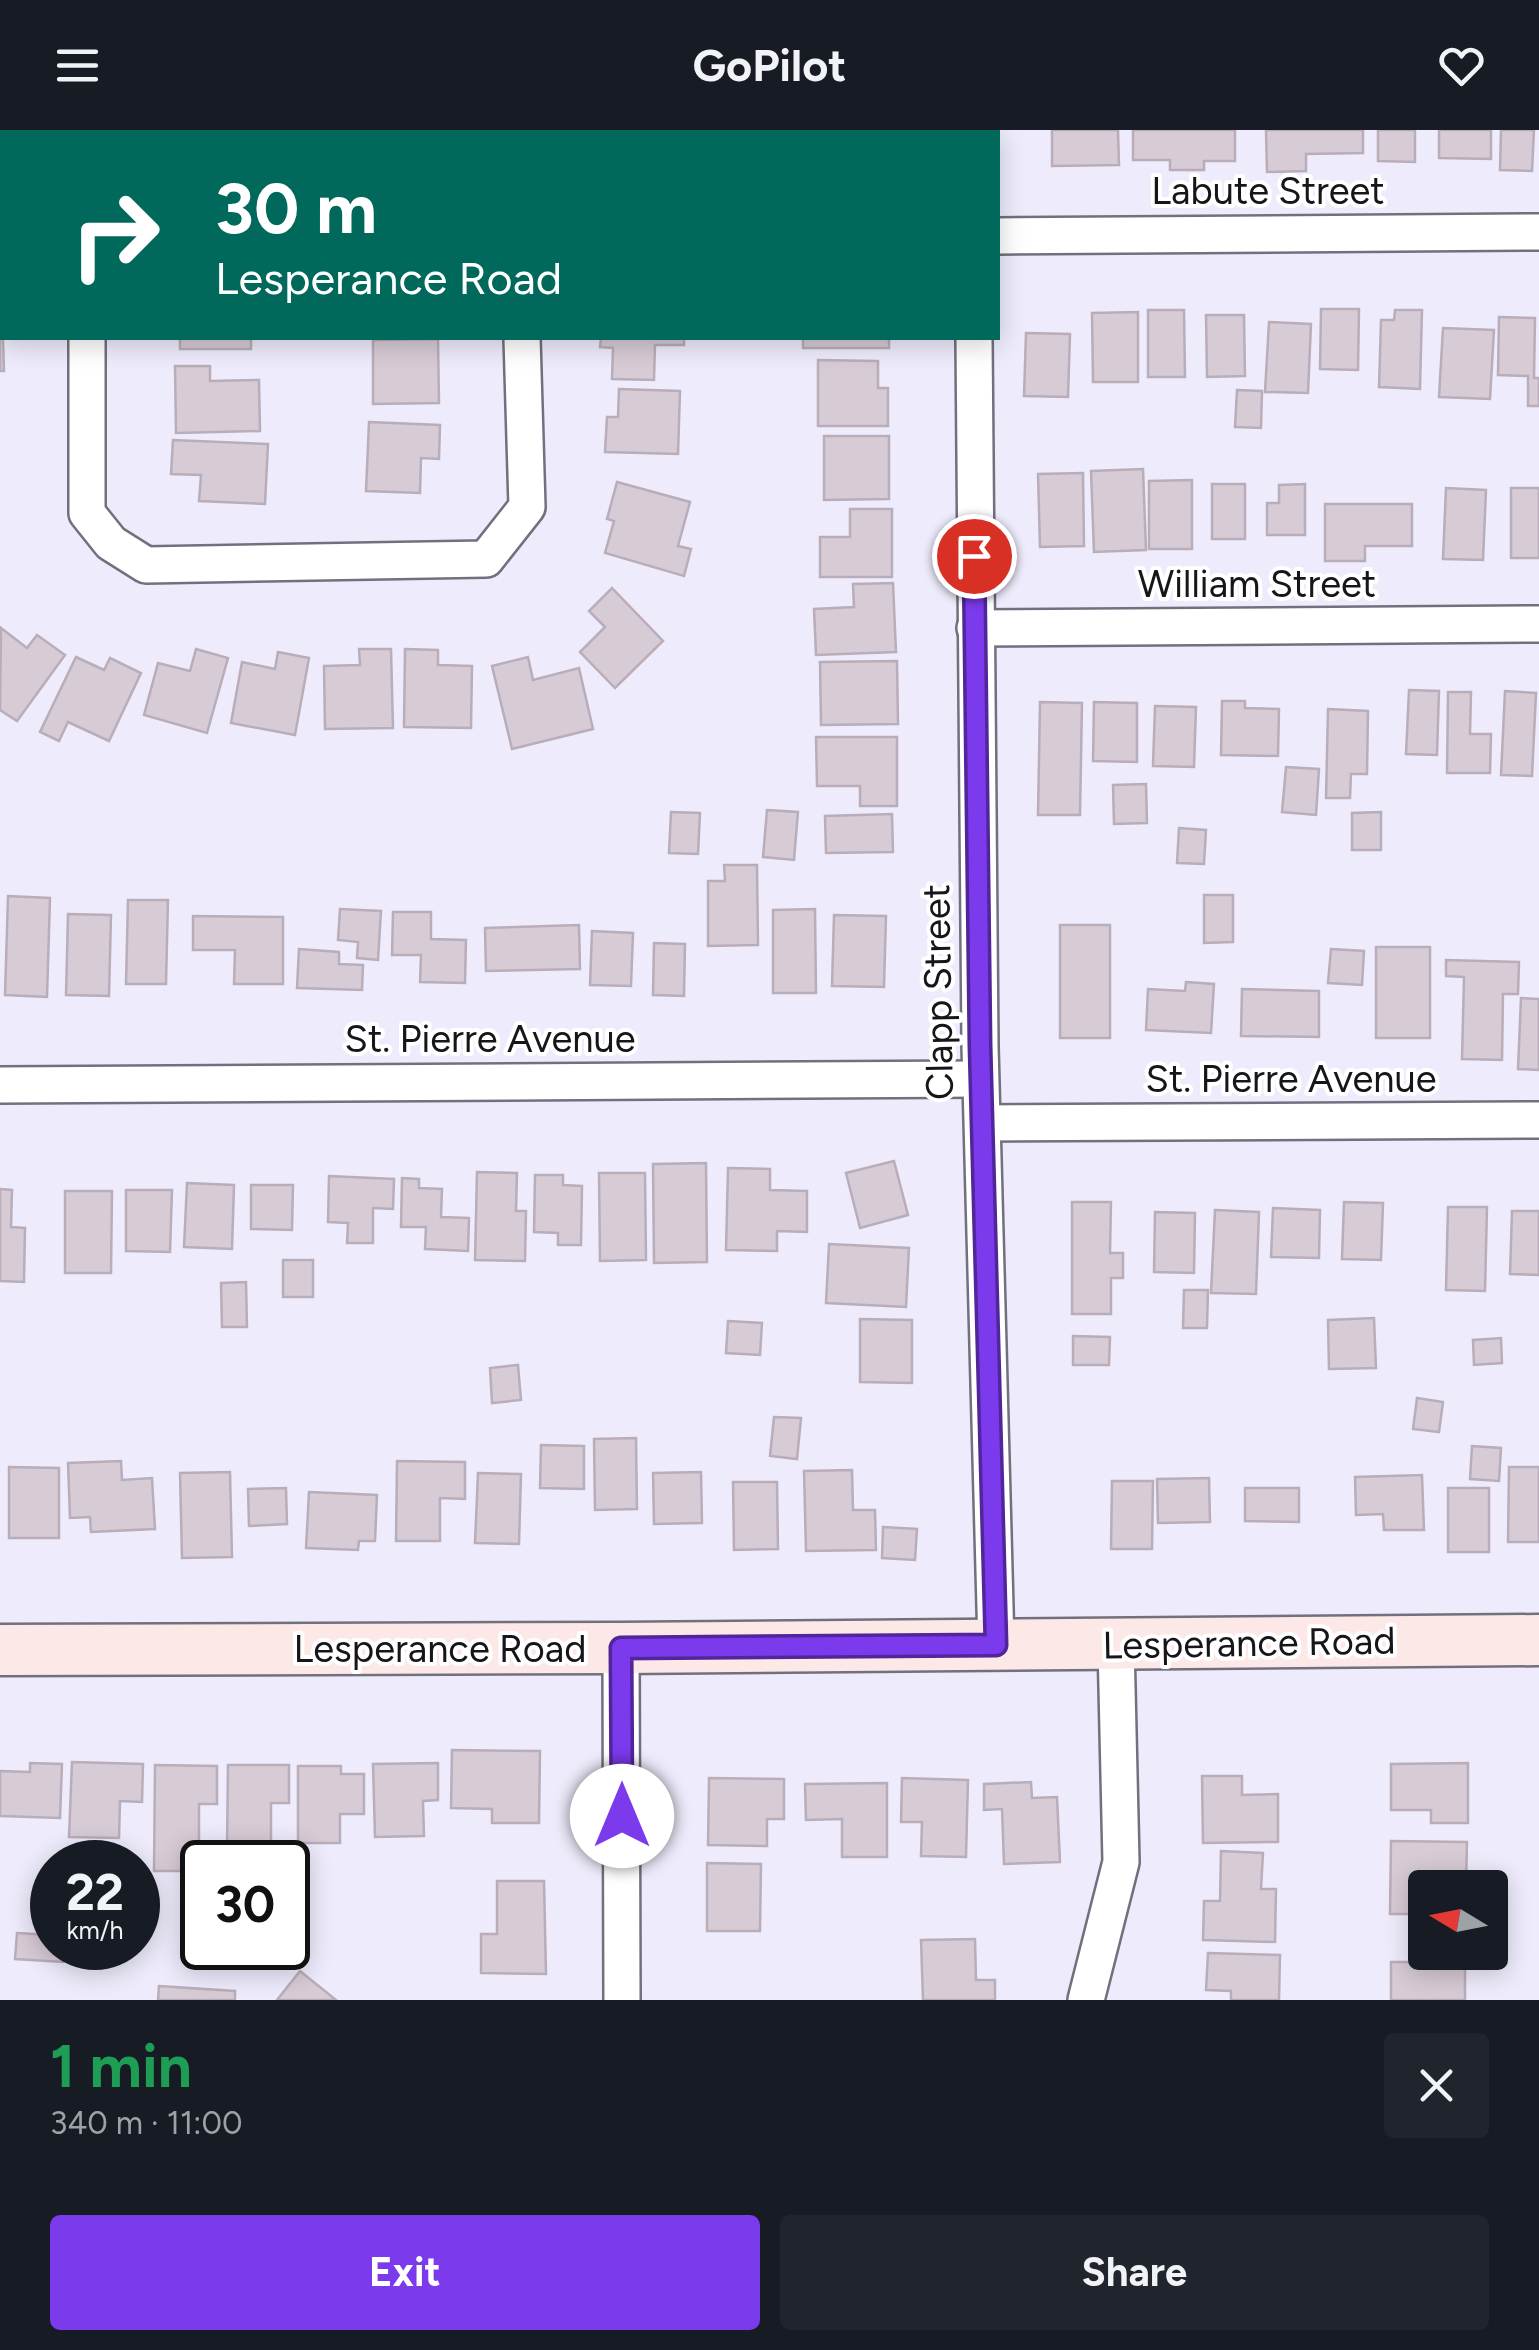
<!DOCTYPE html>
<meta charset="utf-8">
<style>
body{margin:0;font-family:Figtree,sans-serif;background:#20242c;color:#f1f3f6;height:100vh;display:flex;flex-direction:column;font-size:38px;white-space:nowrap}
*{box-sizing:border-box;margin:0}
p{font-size:32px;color:#9ea1a6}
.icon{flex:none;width:55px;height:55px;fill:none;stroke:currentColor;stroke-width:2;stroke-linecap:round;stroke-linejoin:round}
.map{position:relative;height:1870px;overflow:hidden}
.sheet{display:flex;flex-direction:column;background:#171b24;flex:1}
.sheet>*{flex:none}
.guide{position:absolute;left:0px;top:0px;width:1000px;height:210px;box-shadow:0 5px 25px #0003;background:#00695c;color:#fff;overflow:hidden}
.needle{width:65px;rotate:280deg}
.fabs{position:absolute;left:1408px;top:1740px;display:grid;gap:20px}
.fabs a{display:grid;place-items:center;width:100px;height:100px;border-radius:10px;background:#171b24;box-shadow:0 5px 25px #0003;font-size:50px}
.speed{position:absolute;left:30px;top:1710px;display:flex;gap:20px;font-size:50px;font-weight:700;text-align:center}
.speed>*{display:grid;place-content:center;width:130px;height:130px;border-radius:50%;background:#171b24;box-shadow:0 5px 25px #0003;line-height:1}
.speed small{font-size:25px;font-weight:400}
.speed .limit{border:5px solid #111;border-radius:15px;background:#fff;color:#111}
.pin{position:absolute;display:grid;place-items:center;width:85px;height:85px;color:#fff;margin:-42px;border:5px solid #fff;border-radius:50%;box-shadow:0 2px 10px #0007}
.me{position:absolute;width:110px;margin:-55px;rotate:0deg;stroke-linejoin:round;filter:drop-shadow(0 0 8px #0008)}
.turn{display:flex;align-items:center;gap:35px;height:210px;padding:0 50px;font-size:45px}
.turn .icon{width:130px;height:130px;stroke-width:2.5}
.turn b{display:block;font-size:70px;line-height:85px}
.round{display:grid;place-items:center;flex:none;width:105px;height:105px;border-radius:10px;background:#20242c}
.headline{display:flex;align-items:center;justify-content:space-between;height:170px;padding:0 50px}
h1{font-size:60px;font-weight:700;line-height:75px;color:#1e9e55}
.cta{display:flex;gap:20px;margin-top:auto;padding:20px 50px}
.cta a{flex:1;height:115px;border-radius:10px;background:#7c3aed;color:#fff;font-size:40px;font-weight:700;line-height:115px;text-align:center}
.cta a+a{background:#20242c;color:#f1f3f6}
header{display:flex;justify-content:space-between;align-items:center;height:130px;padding:0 50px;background:#171b24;font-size:45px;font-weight:700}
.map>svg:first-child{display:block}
</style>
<header><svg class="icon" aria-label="menu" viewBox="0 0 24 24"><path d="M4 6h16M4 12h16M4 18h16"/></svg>GoPilot<svg class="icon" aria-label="heart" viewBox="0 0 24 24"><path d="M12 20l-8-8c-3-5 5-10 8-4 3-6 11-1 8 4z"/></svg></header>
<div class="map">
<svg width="1539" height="1870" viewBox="0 0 1539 1870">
<rect width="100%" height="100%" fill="#eeecfc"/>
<!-- building -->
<g fill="#d7cbd6" stroke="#b9adb9" stroke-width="2.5">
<path d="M 193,0 L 270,0 L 193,2 Z"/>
<path d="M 432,0 L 492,0 L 494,2 L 429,2 Z"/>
<rect x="630" y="0" width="88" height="2"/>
<rect x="799" y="0" width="86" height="2"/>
<path d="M 1052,0 L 1118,0 L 1119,35 L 1052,36 Z"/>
<path d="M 1133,0 L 1235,0 L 1235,31 L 1204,31 L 1204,40 L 1170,40 L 1170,30 L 1133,30 Z"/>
<path d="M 1266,0 L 1363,0 L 1363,23 L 1306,24 L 1306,41 L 1267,42 Z"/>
<path d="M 1378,0 L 1415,0 L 1415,32 L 1378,31 Z"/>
<path d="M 1439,0 L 1491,0 L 1491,29 L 1439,28 Z"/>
<path d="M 1501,0 L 1534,0 L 1532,41 L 1500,40 Z"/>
<path d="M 0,174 L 2,174 L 4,241 L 0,241 Z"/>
<path d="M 1321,179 L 1359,179 L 1358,240 L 1320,239 Z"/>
<path d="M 1148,180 L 1184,180 L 1185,247 L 1148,247 Z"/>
<path d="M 1395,180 L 1422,180 L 1420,259 L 1379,257 L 1381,190 L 1394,190 Z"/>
<path d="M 1138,182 L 1138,252 L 1093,252 L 1092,183 Z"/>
<path d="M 1206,185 L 1244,185 L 1245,246 L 1207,247 Z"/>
<path d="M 1499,187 L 1535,188 L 1534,248 L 1539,248 L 1539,276 L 1528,276 L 1528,246 L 1498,245 Z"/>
<path d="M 1269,192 L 1311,194 L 1308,263 L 1265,262 Z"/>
<path d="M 1443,198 L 1494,200 L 1490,269 L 1439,267 Z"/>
<path d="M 1026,203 L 1070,204 L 1068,267 L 1024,266 Z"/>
<rect x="180" y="208" width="71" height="11"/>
<path d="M 601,208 L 684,208 L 684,215 L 655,215 L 654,250 L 612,249 L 613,218 L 600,217 Z"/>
<rect x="803" y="208" width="86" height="10"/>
<path d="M 438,209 L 439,273 L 373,274 L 373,210 Z"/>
<path d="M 818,230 L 878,231 L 878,258 L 888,258 L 888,296 L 818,296 Z"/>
<path d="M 175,236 L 210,236 L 210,251 L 259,250 L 260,301 L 176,303 Z"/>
<path d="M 619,259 L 680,261 L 678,324 L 605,322 L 607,287 L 618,287 Z"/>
<path d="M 1237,260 L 1262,261 L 1261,298 L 1235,297 Z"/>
<path d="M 369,292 L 440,295 L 439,329 L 421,328 L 420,363 L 366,361 Z"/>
<path d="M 824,306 L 889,306 L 889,369 L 824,370 Z"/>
<path d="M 173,310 L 268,314 L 265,374 L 199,371 L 201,345 L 171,344 Z"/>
<path d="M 1143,339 L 1146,420 L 1094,422 L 1091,341 Z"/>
<path d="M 1083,343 L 1084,416 L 1040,417 L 1038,344 Z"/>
<path d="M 1192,350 L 1192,419 L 1149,419 L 1149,351 Z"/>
<path d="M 617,352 L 690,372 L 678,416 L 691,419 L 684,446 L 605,423 L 614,391 L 607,389 Z"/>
<rect x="1212" y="354" width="33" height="55"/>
<path d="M 1305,354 L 1305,405 L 1267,405 L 1267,373 L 1279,373 L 1279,355 Z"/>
<path d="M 1446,358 L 1486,360 L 1483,430 L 1443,429 Z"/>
<rect x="1511" y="358" width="28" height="70"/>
<path d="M 1325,374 L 1412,374 L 1412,416 L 1365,416 L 1365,431 L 1325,431 Z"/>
<path d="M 850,379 L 892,379 L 892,447 L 820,447 L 820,407 L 850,407 Z"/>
<path d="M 893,453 L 896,522 L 816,525 L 814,479 L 854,477 L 853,454 Z"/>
<path d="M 612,458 L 663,511 L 615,558 L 580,522 L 605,497 L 589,481 Z"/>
<path d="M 1,498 L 27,518 L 37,505 L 65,525 L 17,591 L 0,580 Z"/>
<path d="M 196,519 L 228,528 L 207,603 L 144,585 L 158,533 L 190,541 Z"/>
<path d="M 359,519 L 391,519 L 393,598 L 325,599 L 324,536 L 360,535 Z"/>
<path d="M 405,519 L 438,520 L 438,535 L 472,536 L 471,598 L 404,597 Z"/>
<path d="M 278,522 L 309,528 L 295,605 L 231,593 L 242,532 L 275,539 Z"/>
<path d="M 76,527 L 104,540 L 110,528 L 141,543 L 109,611 L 68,592 L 59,611 L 40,602 Z"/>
<path d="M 528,527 L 533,550 L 579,538 L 593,599 L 512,619 L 492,536 Z"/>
<path d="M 897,531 L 898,594 L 821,595 L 820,532 Z"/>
<path d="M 1409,560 L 1439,561 L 1437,625 L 1406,624 Z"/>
<path d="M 1505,561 L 1536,563 L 1532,646 L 1501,645 Z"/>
<path d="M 1448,562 L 1471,562 L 1470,604 L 1491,604 L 1490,643 L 1447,643 Z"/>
<path d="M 1222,571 L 1245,571 L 1245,578 L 1279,579 L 1278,626 L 1221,625 Z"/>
<path d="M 1040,572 L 1082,573 L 1080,685 L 1038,685 Z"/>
<path d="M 1094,572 L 1137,573 L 1137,632 L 1093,631 Z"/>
<path d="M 1155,576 L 1196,577 L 1194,637 L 1153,636 Z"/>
<path d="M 1328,579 L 1368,581 L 1367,644 L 1351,644 L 1350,668 L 1326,668 Z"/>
<path d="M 816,607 L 897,607 L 897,676 L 860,676 L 860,656 L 817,656 Z"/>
<path d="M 1286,637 L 1319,639 L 1316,685 L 1282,682 Z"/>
<path d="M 1146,654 L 1147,693 L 1114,694 L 1113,655 Z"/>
<path d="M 767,680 L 798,682 L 794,730 L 763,727 Z"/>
<path d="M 671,682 L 700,683 L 698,724 L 669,723 Z"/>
<path d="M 1381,682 L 1381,720 L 1352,720 L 1352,683 Z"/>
<path d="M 892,684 L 893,722 L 826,723 L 825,686 Z"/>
<path d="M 1179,698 L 1206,700 L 1204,734 L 1177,733 Z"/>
<path d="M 724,735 L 757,735 L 758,815 L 708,816 L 708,751 L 725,751 Z"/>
<path d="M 1204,765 L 1233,765 L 1233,812 L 1204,813 Z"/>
<path d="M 8,766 L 50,768 L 47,867 L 5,865 Z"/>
<path d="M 128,770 L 168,770 L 166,854 L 126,854 Z"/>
<path d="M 340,779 L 381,781 L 378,830 L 357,828 L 358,812 L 338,810 Z"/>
<path d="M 815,779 L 816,863 L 773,863 L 773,780 Z"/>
<path d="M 393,782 L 431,782 L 431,809 L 466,810 L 465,853 L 420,852 L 421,825 L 392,825 Z"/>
<path d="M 68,784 L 111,785 L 109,866 L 66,865 Z"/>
<path d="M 834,785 L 886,786 L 884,857 L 832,856 Z"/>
<path d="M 193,786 L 283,787 L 283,854 L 234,854 L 235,820 L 193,820 Z"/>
<path d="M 579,795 L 580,839 L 486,841 L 485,798 Z"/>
<rect x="1060" y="795" width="50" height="113"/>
<path d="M 592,801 L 633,803 L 631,856 L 590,855 Z"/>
<path d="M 654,813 L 685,814 L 684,866 L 653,865 Z"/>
<rect x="1376" y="817" width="54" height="91"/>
<path d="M 299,819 L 339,822 L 339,834 L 363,835 L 362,860 L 297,858 Z"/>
<path d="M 1331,819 L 1364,821 L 1362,855 L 1328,853 Z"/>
<path d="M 1446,830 L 1519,832 L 1518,864 L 1503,864 L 1502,930 L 1462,929 L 1464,847 L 1446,846 Z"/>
<path d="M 1186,852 L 1214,854 L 1211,903 L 1146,900 L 1148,859 L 1185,861 Z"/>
<path d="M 1242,859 L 1319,861 L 1319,907 L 1241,906 Z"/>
<path d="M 1521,868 L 1539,869 L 1539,940 L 1518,939 Z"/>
<path d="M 894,1031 L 908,1085 L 860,1098 L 846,1043 Z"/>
<path d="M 706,1033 L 707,1132 L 654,1133 L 653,1034 Z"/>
<path d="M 728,1038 L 770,1039 L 770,1060 L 807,1061 L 807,1102 L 777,1101 L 777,1121 L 726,1120 Z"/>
<path d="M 477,1042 L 517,1043 L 516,1081 L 526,1081 L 525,1131 L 475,1130 Z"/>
<path d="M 599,1043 L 645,1043 L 646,1130 L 600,1131 Z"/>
<path d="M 535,1045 L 563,1045 L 563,1055 L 582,1056 L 581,1115 L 558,1115 L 558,1103 L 534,1102 Z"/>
<path d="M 329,1046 L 394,1049 L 393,1079 L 373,1078 L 373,1113 L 347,1113 L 348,1093 L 328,1092 Z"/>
<path d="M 402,1048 L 419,1049 L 419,1058 L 442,1059 L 441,1087 L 469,1088 L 468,1121 L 425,1119 L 426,1097 L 401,1097 Z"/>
<path d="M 187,1053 L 234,1055 L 232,1119 L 184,1117 Z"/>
<path d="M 251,1055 L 293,1055 L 292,1100 L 251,1099 Z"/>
<path d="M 0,1059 L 12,1060 L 11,1097 L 25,1098 L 24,1152 L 0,1151 Z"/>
<path d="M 126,1060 L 172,1060 L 170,1122 L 126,1121 Z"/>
<path d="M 65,1061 L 112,1061 L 111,1143 L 65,1143 Z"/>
<path d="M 1072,1072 L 1111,1072 L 1110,1123 L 1123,1123 L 1123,1148 L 1111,1148 L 1111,1184 L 1072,1184 Z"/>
<path d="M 1344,1072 L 1383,1073 L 1381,1130 L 1342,1129 Z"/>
<path d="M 1448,1077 L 1487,1077 L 1485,1161 L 1446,1160 Z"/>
<path d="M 1273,1078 L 1320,1080 L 1319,1128 L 1271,1127 Z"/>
<path d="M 1215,1080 L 1259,1082 L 1256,1164 L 1211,1163 Z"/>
<path d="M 1512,1081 L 1539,1081 L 1539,1145 L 1510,1144 Z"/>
<path d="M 1155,1082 L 1195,1083 L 1194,1143 L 1154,1142 Z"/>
<path d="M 829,1114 L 909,1118 L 906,1177 L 826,1173 Z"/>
<rect x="283" y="1130" width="30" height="37"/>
<path d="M 246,1152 L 247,1197 L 222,1197 L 221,1153 Z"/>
<path d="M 1184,1160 L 1208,1160 L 1207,1198 L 1183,1198 Z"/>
<path d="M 1374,1188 L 1376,1238 L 1329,1239 L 1328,1190 Z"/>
<path d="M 860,1189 L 912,1190 L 912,1253 L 860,1252 Z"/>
<path d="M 728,1191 L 762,1193 L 760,1225 L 726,1223 Z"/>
<path d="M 1073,1206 L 1110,1207 L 1109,1235 L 1073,1235 Z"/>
<path d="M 1501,1208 L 1502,1233 L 1474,1235 L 1473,1210 Z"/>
<path d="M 518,1235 L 521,1270 L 492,1273 L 490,1238 Z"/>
<path d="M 1417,1268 L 1443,1272 L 1439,1302 L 1413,1299 Z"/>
<path d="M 774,1287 L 801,1288 L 797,1329 L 770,1326 Z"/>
<path d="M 636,1308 L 637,1379 L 595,1380 L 594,1309 Z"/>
<path d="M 541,1315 L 584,1316 L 584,1359 L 540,1358 Z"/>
<path d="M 1472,1316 L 1501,1318 L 1499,1351 L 1470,1349 Z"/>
<path d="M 121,1331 L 122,1350 L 152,1348 L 155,1399 L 91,1402 L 90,1387 L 70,1388 L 68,1333 Z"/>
<path d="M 397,1331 L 465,1332 L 465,1369 L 440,1368 L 440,1411 L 396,1411 Z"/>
<path d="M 9,1337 L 59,1338 L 59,1408 L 9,1408 Z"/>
<path d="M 1509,1337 L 1539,1337 L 1539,1412 L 1508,1412 Z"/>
<path d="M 852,1340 L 853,1380 L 875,1380 L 876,1420 L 806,1421 L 804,1341 Z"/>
<path d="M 230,1342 L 232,1427 L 182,1428 L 180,1343 Z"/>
<path d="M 701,1342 L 702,1393 L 654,1394 L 653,1343 Z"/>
<path d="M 478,1343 L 521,1344 L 519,1414 L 475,1413 Z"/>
<path d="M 1422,1345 L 1424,1400 L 1384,1400 L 1383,1384 L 1356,1385 L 1355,1347 Z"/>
<path d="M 1209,1348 L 1210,1392 L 1158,1393 L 1157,1349 Z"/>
<path d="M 1112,1351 L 1153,1351 L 1152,1419 L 1111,1419 Z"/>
<path d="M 733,1352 L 777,1352 L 778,1419 L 734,1420 Z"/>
<path d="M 286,1358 L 287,1394 L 249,1396 L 248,1359 Z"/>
<path d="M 1245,1358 L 1299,1358 L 1299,1392 L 1245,1391 Z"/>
<rect x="1448" y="1358" width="41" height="64"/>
<path d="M 309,1362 L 377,1365 L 375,1411 L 359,1411 L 358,1420 L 306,1418 Z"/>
<path d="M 883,1397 L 917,1399 L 915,1430 L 882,1428 Z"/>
<path d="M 452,1620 L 540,1621 L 539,1693 L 492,1693 L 492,1679 L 451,1678 Z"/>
<path d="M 72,1632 L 143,1634 L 142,1672 L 120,1671 L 119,1708 L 69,1707 Z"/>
<path d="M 30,1633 L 62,1634 L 60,1688 L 0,1686 L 0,1641 L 30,1642 Z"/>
<path d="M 438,1633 L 438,1670 L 423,1671 L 424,1706 L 375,1707 L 373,1634 Z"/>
<path d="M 1468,1633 L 1468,1693 L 1431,1693 L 1431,1680 L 1391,1680 L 1391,1634 Z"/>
<path d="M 155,1635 L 217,1636 L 217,1674 L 199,1674 L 199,1717 L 188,1717 L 188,1741 L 154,1741 Z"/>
<path d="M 228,1635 L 289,1635 L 289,1673 L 271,1673 L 271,1717 L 227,1717 Z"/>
<path d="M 298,1636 L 341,1636 L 341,1644 L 364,1644 L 364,1684 L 340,1684 L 340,1713 L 298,1713 Z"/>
<path d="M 1202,1646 L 1242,1646 L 1242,1665 L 1278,1664 L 1278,1712 L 1203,1713 Z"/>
<path d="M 709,1648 L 784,1649 L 784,1689 L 767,1689 L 767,1716 L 708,1715 Z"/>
<path d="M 902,1648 L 968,1650 L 966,1727 L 921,1726 L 922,1692 L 901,1692 Z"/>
<path d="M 1031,1652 L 1032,1668 L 1057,1667 L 1060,1732 L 1004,1734 L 1002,1679 L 984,1680 L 984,1654 Z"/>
<path d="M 887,1653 L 887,1727 L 842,1727 L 842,1689 L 806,1690 L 805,1654 Z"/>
<path d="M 1391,1711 L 1467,1712 L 1466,1758 L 1425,1758 L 1425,1784 L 1390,1784 Z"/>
<path d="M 1221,1721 L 1263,1723 L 1261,1759 L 1276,1759 L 1275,1812 L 1203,1810 L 1204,1771 L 1220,1771 Z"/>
<path d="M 707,1733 L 761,1734 L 760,1801 L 707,1801 Z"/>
<path d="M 497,1751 L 544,1751 L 546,1844 L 481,1843 L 481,1804 L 497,1804 Z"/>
<path d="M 1418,1791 L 1425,1791 L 1425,1822 L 1465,1822 L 1465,1870 L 1391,1870 L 1391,1832 L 1419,1832 Z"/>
<path d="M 17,1803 L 52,1805 L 52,1818 L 64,1818 L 63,1832 L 15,1829 Z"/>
<path d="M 975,1809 L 976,1850 L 995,1850 L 995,1870 L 923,1870 L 921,1810 Z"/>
<path d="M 1208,1823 L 1280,1825 L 1279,1870 L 1231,1870 L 1231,1861 L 1206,1860 Z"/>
<path d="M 300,1841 L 336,1870 L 277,1870 Z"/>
<path d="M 159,1856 L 235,1861 L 235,1870 L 158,1870 Z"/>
</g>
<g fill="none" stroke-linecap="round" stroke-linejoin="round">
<!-- minor casing -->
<g stroke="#72707d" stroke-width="40">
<g id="minor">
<path d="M 971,0 L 971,2"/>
<path d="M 88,2 L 88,0"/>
<path d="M 998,106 L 1539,102"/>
<path d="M 87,208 L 87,383 L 111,413 L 146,435 L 486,429 L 527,377 L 522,208"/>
<path d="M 974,208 L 980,916 L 996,1515"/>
<path d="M 975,498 L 1539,494"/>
<path d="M 0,955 L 980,949"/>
<path d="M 983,993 L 1539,990"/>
<path d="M 621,1518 L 622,1870"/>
<path d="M 1086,1870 L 1121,1732 L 1116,1514"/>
</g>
</g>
<!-- secondary casing -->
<g stroke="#72707d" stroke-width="55">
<path id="secondary" d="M 0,1520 L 621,1518 L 1539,1510"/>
</g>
<!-- minor -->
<use href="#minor" stroke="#fff" stroke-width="35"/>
<!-- secondary -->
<use href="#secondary" stroke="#fce9e7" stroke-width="50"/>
</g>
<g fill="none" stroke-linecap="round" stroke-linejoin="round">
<!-- route casing -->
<g stroke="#51269a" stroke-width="25">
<path id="route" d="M 622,1686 L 621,1518 L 996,1515 L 980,916 L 974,426"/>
</g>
<!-- route -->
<use href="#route" stroke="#7c3aed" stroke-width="18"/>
</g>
<g text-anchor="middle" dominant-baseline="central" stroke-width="8" stroke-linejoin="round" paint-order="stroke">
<!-- street labels -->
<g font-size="38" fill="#16151a" stroke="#fff">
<text x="1268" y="61">Labute Street</text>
<text x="1257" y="454">William Street</text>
<text transform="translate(938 862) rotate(-91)">Clapp Street</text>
<text x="490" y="909">St. Pierre Avenue</text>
<text x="1291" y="949">St. Pierre Avenue</text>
<text transform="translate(1249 1513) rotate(-1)">Lesperance Road</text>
<text x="440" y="1519">Lesperance Road</text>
</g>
</g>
</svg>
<div class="fabs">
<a><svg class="needle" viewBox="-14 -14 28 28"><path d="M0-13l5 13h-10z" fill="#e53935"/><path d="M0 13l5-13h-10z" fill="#9ea1a6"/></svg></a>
</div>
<div class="speed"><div>22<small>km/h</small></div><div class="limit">30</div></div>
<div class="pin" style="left:974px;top:426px;background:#d93025"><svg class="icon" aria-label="arrive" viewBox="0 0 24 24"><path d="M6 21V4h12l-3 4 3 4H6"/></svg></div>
<svg class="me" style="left:622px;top:1686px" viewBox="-20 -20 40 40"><circle r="19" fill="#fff"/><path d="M0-13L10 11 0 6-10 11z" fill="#7c3aed"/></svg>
<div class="guide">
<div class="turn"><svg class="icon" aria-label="right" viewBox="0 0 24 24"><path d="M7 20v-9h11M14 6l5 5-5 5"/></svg><div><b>30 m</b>Lesperance Road</div></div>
</div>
</div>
<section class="sheet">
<div class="headline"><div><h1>1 min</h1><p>340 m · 11:00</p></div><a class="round"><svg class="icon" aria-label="close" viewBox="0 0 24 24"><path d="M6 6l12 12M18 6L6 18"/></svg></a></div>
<div class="cta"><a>Exit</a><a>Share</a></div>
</section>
